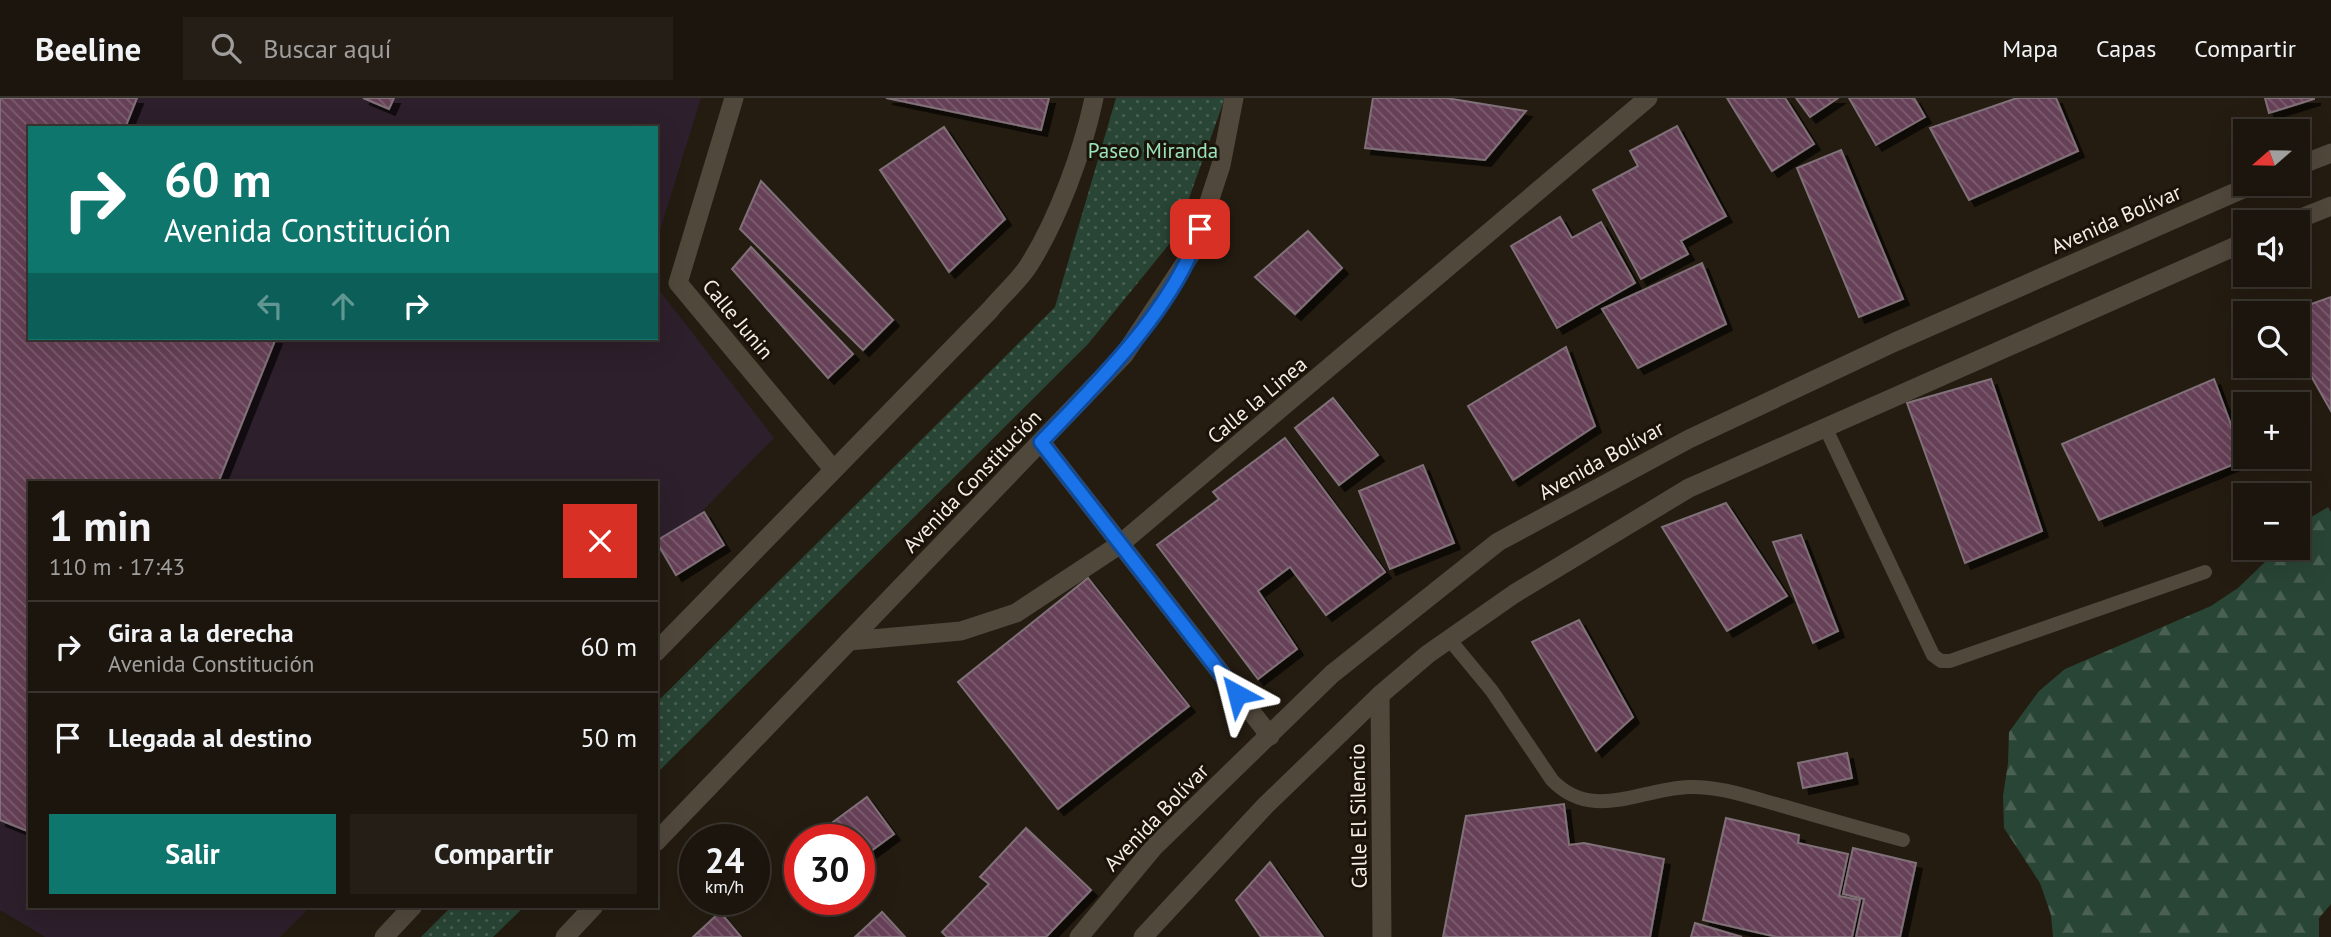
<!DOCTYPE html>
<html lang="es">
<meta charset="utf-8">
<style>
body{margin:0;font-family:"PT Sans",sans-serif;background:#241e16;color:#f1f3f6;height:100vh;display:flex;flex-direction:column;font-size:26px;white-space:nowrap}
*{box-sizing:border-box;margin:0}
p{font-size:23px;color:#a09f9d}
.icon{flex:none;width:38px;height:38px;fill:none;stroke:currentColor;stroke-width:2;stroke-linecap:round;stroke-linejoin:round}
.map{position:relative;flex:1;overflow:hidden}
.details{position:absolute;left:28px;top:383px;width:630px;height:427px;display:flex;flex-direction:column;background:#1b150d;border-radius:0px;box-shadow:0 7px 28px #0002,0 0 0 2px #39342e}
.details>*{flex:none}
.top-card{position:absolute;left:28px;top:28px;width:630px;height:214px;border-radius:0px;box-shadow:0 7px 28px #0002,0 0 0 2px #39342e;background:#0f766e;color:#fff;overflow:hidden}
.needle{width:46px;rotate:250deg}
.buttons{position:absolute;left:2233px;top:21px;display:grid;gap:14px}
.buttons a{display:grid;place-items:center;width:77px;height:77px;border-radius:0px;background:#1b150d;box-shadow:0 7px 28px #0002,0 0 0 2px #39342e;font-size:35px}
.speed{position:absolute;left:679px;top:726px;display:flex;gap:14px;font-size:35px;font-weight:700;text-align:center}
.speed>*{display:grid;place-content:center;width:91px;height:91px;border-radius:50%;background:#1b150d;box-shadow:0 7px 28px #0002,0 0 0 2px #39342e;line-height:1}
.speed small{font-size:18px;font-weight:400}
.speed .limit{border:10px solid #d22;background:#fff;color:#111}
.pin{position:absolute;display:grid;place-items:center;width:60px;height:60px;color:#fff;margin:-30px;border-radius:14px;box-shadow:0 4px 10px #0006}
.me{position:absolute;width:77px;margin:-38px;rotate:322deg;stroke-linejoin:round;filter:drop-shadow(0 0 5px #0008)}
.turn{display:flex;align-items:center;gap:24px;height:147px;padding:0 21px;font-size:32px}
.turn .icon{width:91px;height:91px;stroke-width:2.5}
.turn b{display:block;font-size:49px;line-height:60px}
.lanes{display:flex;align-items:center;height:66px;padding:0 21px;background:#0003;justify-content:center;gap:35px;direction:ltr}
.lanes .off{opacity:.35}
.round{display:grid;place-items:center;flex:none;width:74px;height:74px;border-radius:0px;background:#241e16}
.headline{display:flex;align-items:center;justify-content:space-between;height:119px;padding:0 21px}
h1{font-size:42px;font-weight:700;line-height:52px}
.button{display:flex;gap:14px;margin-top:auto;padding:14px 21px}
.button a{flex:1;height:80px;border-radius:0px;background:#0f766e;color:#fff;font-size:28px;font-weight:700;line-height:80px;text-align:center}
.button a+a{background:#241e16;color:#f1f3f6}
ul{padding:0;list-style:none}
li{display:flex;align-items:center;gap:21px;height:91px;padding:0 21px;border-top:2px solid #39342e}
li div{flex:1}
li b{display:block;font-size:26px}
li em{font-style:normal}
header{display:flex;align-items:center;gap:42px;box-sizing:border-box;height:98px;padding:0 35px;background:#1b150d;border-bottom:2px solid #39342e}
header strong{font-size:33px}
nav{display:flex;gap:38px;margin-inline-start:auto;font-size:24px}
.search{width:490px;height:63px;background:#241e16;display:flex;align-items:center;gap:18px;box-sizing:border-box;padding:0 24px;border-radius:0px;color:#a09f9d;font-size:26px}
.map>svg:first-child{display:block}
</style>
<header>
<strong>Beeline</strong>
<div class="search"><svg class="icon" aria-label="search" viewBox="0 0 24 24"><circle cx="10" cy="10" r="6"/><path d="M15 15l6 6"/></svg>Buscar aquí</div>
<nav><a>Mapa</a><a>Capas</a><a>Compartir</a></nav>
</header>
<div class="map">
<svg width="2331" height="839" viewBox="0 0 2331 839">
<defs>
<pattern id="grass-dots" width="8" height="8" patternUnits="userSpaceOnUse" patternTransform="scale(1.75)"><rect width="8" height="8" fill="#294535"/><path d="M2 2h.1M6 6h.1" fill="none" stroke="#496052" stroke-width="1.8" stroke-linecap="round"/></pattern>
<pattern id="forest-firs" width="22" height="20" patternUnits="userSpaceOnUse" patternTransform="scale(1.75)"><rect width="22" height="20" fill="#294535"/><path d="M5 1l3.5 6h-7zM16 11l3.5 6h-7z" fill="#496052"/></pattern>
<pattern id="building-back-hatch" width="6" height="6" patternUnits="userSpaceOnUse" patternTransform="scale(1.75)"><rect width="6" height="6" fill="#664157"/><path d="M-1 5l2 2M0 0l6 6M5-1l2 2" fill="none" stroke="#7c5d6f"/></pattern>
<filter id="shadow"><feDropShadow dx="6" dy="6" stdDeviation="0" flood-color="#0009"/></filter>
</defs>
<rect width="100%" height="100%" fill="#241c11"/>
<!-- commercial -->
<path fill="#2d1f2b" d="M 0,0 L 701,0 L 656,145 L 656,30 L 30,30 L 30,240 L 656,240 L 656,188 L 774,340 L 656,460 L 656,385 L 30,385 L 30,808 L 310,809 L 280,839 L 45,839 L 0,812 Z"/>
<!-- grass -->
<g fill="url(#grass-dots)">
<path d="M 1116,0 L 1225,0 L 1175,139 L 1088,246 L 656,676 L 656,605 L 1055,209 Z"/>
<path d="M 451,809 L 451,808 L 524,809 L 493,839 L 421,839 Z"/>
</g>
<!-- forest -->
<path fill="url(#forest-firs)" d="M 2328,409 L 2331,414 L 2331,806 L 2319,820 L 2319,839 L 2053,839 L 2051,817 L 2040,785 L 2004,730 L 2003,698 L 2008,665 L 2009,634 L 2039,593 L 2065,571 L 2211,508 L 2238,490 L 2265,464 L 2275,450 L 2298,450 L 2298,427 Z"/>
<!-- building -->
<g fill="url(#building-back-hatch)" stroke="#807179" stroke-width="2" filter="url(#shadow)">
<path d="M 0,0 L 137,0 L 125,30 L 30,30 L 30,240 L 276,240 L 218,385 L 30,385 L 30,734 L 0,722 Z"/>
<path d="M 363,0 L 394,0 L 389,11 Z"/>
<path d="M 886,0 L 1049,0 L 1041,32 Z"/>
<path d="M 1373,0 L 1446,0 L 1526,13 L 1485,62 L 1365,50 Z"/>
<path d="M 1727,0 L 1785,0 L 1814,46 L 1772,73 Z"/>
<path d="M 1796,0 L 1838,0 L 1810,19 Z"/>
<path d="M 1849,0 L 1914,0 L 1925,19 L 1876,47 Z"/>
<path d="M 2017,0 L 2056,0 L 2078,53 L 1969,102 L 1930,30 Z"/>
<path d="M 2265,0 L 2314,0 L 2314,1 L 2269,15 Z"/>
<path d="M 1677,28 L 1726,118 L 1681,143 L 1688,156 L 1641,181 L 1593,92 L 1638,68 L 1630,53 Z"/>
<path d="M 944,29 L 1005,121 L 949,174 L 880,72 Z"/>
<path d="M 1841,52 L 1903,201 L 1859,219 L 1797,70 Z"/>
<path d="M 761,83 L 893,222 L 863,252 L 740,131 Z"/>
<path d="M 1560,119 L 1572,140 L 1601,124 L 1635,185 L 1557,230 L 1511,148 Z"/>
<path d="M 1308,133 L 1342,170 L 1295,216 L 1255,179 Z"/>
<path d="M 751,149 L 853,256 L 828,280 L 732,171 Z"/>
<path d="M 1702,165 L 1726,226 L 1638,270 L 1602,211 Z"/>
<path d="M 2331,199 L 2331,313 L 2298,255 L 2298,215 L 2286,215 Z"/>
<path d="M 1566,249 L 1595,328 L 1513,382 L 1468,308 Z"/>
<path d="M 1991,281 L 2042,433 L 1965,465 L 1907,305 Z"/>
<path d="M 2214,281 L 2244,362 L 2099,422 L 2062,346 Z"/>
<path d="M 1333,300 L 1378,357 L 1339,387 L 1295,330 Z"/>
<path d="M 1285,340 L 1385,474 L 1326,517 L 1290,469 L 1258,493 L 1297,551 L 1258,581 L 1157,447 L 1219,401 L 1213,394 Z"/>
<path d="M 1423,367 L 1454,445 L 1390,471 L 1359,393 Z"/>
<path d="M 1726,405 L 1787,498 L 1727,533 L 1662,429 Z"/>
<path d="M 704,414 L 724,447 L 676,477 L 656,443 Z"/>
<path d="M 1801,437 L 1838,533 L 1813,545 L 1773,444 Z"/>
<path d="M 1088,480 L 1189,608 L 1058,711 L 958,584 Z"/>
<path d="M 1579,522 L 1633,619 L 1596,653 L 1532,544 Z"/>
<path d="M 1847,655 L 1852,680 L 1803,690 L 1798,665 Z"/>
<path d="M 867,699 L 894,736 L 859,762 L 859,742 L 827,742 L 821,733 Z"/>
<path d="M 1564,706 L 1569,747 L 1584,745 L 1664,761 L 1650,839 L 1443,839 L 1466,718 Z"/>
<path d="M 1726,720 L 1799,737 L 1798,745 L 1848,756 L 1839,798 L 1860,802 L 1852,839 L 1777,839 L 1703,822 Z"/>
<path d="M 1026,730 L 1091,792 L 1046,839 L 947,839 L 942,834 L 989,786 L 980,779 Z"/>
<path d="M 1853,750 L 1916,765 L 1900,839 L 1856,839 L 1864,801 L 1843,796 Z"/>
<path d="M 1270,764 L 1323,839 L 1261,839 L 1236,802 Z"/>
<path d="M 720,814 L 741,839 L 693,839 Z"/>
<path d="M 882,814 L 905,839 L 855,839 Z"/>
<path d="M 1695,825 L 1742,839 L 1691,839 Z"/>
</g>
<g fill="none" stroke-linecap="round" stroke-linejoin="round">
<!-- service -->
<g stroke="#51483c" stroke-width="14">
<path d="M 1826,331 L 1933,557 L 1941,563 L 1950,563 L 2205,474"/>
<path d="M 1449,541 L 1492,593 L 1552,682 C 1592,724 1639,691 1689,689 C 1722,688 1752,700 1783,708 C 1823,720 1863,731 1903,742"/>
</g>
<!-- minor -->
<g stroke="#51483c" stroke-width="19">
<path d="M 734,0 L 678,185 L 833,371"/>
<path d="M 1041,344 L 1270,638"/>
<path d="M 849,543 L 961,533 L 1016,515 L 1119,447 L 1648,0"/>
<path d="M 1380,597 L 1382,839"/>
</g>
<!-- tertiary -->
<g stroke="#51483c" stroke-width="19">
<path d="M 2298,68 L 2331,55"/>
<path d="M 2291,124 L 2331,108"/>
<path d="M 1079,839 L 1154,749 L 1332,576 L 1498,444 L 1689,341 L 1895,244 L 2254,86"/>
<path d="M 1143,839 L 1265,708 L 1380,597 L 1428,556 L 1514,496 L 1689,390 L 2245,144"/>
</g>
<!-- secondary -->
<g stroke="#51483c" stroke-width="19">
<path d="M 656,554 L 990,212 C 1002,197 1019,183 1029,167 C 1058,121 1083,53 1094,0"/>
<path d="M 656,744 L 1124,257 L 1193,153 L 1221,67 L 1234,0"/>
<path d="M 384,839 L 413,808"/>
<path d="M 565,839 L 594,808"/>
</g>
</g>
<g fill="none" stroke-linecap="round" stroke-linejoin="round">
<!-- route casing -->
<g stroke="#114b97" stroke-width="18">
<path id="route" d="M 1200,131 C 1174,211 1098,284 1041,344 L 1237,596"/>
</g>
<!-- route -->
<use href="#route" stroke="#1a73e8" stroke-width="12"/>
</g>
<g text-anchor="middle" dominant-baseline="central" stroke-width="6" stroke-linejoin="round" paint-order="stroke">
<!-- park labels -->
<g font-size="21" fill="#9be2ba" stroke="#1a1309">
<text x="1153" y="52">Paseo Miranda</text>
</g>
<!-- street labels -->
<g font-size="21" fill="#f4eee7" stroke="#1a1309">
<text transform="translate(2116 121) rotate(-24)">Avenida Bolívar</text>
<text transform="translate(738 221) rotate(50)">Calle Junin</text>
<text transform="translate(1257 302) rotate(-40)">Calle la Linea</text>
<text transform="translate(1601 362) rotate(-29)">Avenida Bolívar</text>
<text transform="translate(972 383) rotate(-46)">Avenida Constitución</text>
<text transform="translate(1358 718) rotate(-91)">Calle El Silencio</text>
<text transform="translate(1156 719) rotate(-46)">Avenida Bolívar</text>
</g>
</g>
</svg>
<div class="buttons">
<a><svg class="needle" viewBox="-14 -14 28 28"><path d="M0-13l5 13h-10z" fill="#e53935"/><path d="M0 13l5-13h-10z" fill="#a09f9d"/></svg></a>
<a><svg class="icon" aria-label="sound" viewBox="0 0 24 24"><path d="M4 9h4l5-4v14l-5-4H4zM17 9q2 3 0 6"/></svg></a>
<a><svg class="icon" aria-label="search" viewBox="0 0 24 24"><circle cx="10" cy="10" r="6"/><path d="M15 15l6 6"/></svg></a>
<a>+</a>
<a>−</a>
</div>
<div class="speed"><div>24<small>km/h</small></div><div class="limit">30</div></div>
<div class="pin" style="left:1200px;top:131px;background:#d93025"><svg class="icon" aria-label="arrive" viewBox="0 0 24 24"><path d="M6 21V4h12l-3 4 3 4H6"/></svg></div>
<svg class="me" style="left:1237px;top:596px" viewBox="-20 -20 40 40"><path d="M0-17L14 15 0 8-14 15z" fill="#1a73e8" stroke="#fff" stroke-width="4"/></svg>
<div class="top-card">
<div class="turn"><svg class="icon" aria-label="right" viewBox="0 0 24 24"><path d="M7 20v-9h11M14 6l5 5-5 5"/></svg><div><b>60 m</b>Avenida Constitución</div></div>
<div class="lanes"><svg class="icon off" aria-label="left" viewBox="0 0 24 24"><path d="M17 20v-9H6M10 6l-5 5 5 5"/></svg><svg class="icon off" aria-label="ahead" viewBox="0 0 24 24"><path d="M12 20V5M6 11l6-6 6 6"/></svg><svg class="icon" aria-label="right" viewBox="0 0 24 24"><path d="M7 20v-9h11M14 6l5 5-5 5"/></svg></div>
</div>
<section class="details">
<div class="headline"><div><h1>1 min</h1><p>110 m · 17:43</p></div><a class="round" style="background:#d93025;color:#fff"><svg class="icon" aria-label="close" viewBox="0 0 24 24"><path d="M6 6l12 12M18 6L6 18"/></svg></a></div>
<ul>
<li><svg class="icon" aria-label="right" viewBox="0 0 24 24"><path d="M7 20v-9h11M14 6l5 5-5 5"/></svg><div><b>Gira a la derecha</b><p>Avenida Constitución</p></div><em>60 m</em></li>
<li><svg class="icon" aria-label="arrive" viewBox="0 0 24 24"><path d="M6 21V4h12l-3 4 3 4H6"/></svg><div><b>Llegada al destino</b></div><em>50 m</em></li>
</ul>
<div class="button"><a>Salir</a><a>Compartir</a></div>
</section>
</div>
